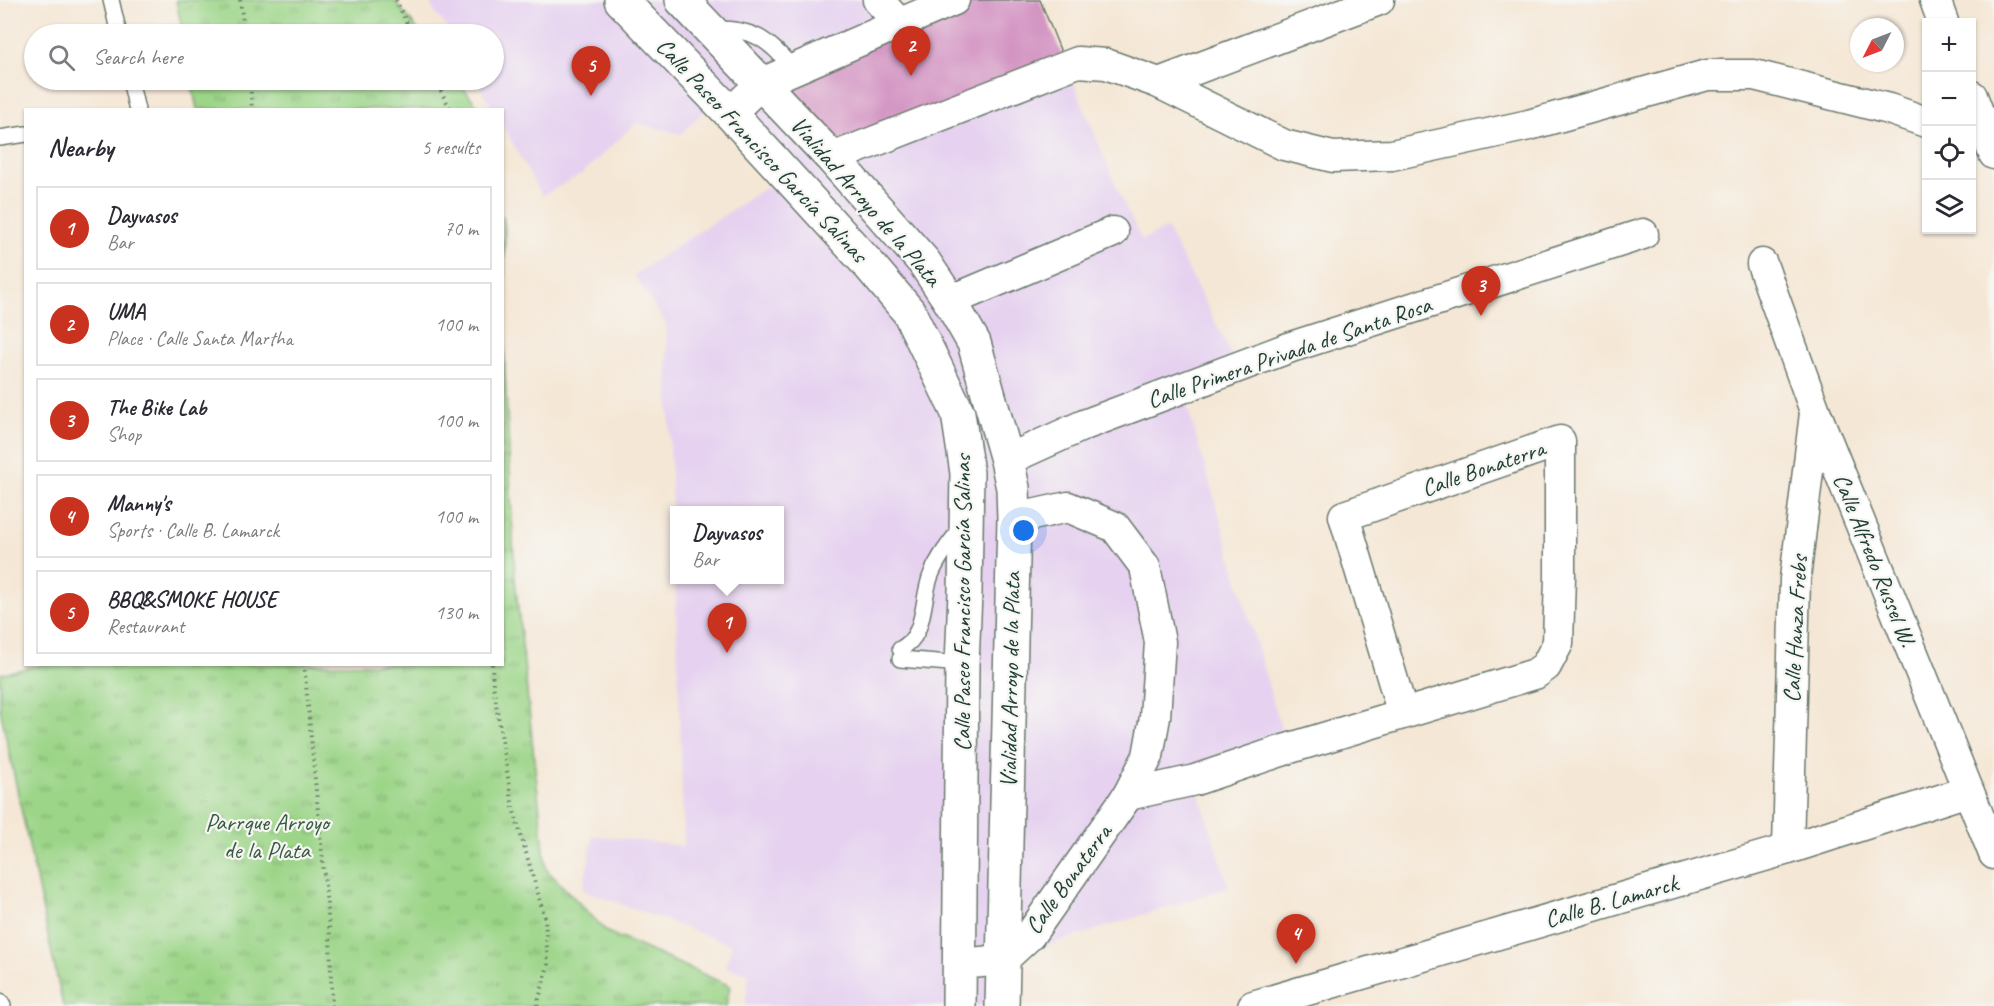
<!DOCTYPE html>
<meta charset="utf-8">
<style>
body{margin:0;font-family:Caveat,sans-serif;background:#f7f7f7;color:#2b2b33}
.controls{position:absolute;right:18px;top:18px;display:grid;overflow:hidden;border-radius:0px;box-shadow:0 2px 4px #0004}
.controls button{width:54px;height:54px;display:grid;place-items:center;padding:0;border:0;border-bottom:2px solid #e1e1e2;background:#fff;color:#2b2b33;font:30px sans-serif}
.compass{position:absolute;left:1850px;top:18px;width:54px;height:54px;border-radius:50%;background:#fff;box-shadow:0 2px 4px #0004;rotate:228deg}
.you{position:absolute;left:1024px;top:531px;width:21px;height:21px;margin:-15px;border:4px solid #fff;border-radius:50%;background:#1a73e8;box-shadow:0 0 0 9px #1a73e833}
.badge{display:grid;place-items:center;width:39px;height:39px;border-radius:50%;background:#c8321e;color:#fff;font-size:20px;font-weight:700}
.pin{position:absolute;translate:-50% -50px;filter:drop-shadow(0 2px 3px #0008)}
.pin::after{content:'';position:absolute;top:32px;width:21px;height:18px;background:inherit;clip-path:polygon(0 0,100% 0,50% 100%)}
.popup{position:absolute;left:670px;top:506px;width:114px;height:78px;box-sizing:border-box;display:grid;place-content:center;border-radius:0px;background:#fff;filter:drop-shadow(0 2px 4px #0005);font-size:20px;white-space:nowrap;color:#7c7c81}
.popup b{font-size:22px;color:#2b2b33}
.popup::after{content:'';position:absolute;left:50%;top:100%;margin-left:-12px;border:12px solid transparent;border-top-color:#fff}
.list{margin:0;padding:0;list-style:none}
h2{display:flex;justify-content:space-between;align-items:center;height:78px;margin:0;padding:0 24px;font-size:26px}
h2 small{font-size:20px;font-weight:400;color:#7c7c81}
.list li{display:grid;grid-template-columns:39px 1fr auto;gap:18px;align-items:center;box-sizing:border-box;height:84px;margin:0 12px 12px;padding:0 12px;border:2px solid #e1e1e2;border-radius:0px}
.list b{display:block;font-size:22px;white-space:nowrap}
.list p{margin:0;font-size:20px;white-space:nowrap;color:#7c7c81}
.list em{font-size:20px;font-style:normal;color:#7c7c81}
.icon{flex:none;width:33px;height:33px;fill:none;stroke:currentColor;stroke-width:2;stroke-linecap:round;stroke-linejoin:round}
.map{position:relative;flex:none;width:1994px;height:1006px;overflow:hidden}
.search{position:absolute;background:#fff;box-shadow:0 2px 4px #0004;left:24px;top:24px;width:480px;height:66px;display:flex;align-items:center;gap:15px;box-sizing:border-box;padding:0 21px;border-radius:33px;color:#7c7c81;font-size:22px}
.panel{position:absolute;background:#fff;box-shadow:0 2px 4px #0004;left:24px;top:108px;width:480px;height:558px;border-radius:0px}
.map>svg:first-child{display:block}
.built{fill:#e6d2f0}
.park{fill:url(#park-tufts);stroke:#5e895e;stroke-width:1.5}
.building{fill:#d18ec0}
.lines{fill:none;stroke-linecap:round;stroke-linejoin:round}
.service-casing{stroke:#6a786c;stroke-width:18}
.minor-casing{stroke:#6a786c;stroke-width:33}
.secondary-casing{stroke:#6a786c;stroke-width:36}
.path{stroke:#6a786c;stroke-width:4;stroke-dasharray:1.5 4.5;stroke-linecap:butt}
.service{stroke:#fff;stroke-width:15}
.minor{stroke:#fff;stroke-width:30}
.secondary{stroke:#fff;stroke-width:33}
.labels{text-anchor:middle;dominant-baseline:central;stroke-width:4.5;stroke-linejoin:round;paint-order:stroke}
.street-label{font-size:24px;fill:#1f3d34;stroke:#f6f6f2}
.park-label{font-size:24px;fill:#385b45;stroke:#f6f6f2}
</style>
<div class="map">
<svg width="1994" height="1006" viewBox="0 0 1994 1006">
<defs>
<pattern id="park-tufts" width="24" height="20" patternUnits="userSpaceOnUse" patternTransform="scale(1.5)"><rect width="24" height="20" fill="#9cd588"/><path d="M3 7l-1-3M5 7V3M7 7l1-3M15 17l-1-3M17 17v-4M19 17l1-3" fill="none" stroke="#7fae70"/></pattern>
</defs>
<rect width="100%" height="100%" fill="#f6f6f2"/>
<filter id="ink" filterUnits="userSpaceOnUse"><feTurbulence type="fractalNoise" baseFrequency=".0167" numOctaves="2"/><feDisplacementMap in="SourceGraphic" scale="12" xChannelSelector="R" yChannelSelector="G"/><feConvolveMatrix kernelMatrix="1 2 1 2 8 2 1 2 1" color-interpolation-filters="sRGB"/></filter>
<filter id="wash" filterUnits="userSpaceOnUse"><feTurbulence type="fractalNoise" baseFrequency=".008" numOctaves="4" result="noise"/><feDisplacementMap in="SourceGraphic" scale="24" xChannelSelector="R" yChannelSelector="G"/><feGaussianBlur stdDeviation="1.35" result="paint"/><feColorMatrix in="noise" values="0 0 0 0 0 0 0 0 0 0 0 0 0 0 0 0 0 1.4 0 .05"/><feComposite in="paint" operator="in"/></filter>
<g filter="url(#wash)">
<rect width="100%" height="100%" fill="#f5e7d5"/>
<!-- built -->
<path class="built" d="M429,0H878L1067,67L1122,200L1142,240L1167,228L1238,367L1182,388L1287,749L1195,780L1229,887L1003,960L982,1006H745L749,973L725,967L732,945L583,890L593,835L684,846L675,580H780V510H674V572L666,324L634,275L786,174L716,99L681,134L636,123L582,174L542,196L503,126L502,110L493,109L476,80H494V34H451L444,23L435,14Z"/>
<!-- park -->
<g class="park">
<path d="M176,0H394L421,34H183Z"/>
<path d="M191,80H457L480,109H197Z"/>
<path d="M503,215L505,228L503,328L515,579L546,869L607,932L730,986L726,1006H63L0,709V674L46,664H502Z"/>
</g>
<g id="blocks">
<!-- building -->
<path class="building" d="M954,0H1040L1067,67L832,158L762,83Z"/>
</g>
</g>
<g filter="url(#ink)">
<use href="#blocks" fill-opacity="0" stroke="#6a786c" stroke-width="1.5"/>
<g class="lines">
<!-- service casing -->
<g class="service-casing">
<g id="service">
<path d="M111,0L119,34"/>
<path d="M712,29C755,28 766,39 794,69"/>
<path d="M130,80L137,110"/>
<path d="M0,138L26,134"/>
<path d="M900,649C927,636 921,600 931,575C938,557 950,543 961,528"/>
<path d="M900,659L962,664"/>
<path d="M0,1001L3,1006"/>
</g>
</g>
<!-- minor casing -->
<g class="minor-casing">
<g id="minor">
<path d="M878,0L899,23"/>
<path d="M1935,0L1943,22"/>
<path d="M1159,83L1379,0"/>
<path d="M1972,96L1994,154"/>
<path d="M730,113L762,83L954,0"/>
<path d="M832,158L1078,62L1106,64L1159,83L1284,145L1333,157L1392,155L1529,125L1707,75H1754L1889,109L1926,122"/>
<path d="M1762,264L1815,411L1994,854"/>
<path d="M950,301L1113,232"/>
<path d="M1007,460L1084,425L1291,347L1643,234"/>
<path d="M1128,795L1195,780L1287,749L1535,674L1546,666L1558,643L1560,576V441L1344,516L1403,714"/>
<path d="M1788,849L1795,579L1815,413"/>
<path d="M960,964L1003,960L1030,935L1128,795L1148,756L1155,717L1160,642L1145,567L1115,527L1068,507L1014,519"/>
<path d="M1253,1006L1788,849L1968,791"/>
</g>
</g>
<!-- secondary casing -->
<g class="secondary-casing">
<g id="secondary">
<path d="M621,0L730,113L870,266L909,312L958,413L967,473L965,593L962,664L959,1006"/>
<path d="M682,0L832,158L924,262L950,301L974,343L1007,460L1013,488L1014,519L1002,1006"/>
</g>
</g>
<!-- path -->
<g class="path">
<path d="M240,0L245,34"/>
<path d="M396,0L412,34"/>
<path d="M250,80L252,110"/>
<path d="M435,80L451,110"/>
<path d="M304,664L330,937L332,1006"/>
<path d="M492,664L493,685L513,808L545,918L548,965L537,1006"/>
</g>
<!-- service -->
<use href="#service" class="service"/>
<!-- minor -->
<use href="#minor" class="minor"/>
<!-- secondary -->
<use href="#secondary" class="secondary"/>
</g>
</g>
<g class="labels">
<!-- street labels -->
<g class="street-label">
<text transform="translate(762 150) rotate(47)">Calle Paseo Francisco García Salinas</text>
<text transform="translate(866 201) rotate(49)">Vialidad Arroyo de la Plata</text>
<text transform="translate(1289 352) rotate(-19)">Calle Primera Privada de Santa Rosa</text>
<text transform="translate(1483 468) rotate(-19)">Calle Bonaterra</text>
<text transform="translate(1875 560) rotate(68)">Calle Alfredo Russel W.</text>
<text transform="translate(962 603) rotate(-90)">Calle Paseo Francisco García Salinas</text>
<text transform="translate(1795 629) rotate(-87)">Calle Hanza Frebs</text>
<text transform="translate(1010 680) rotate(-89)">Vialidad Arroyo de la Plata</text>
<text transform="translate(1068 879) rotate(-54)">Calle Bonaterra</text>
<text transform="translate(1611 901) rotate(-16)">Calle B. Lamarck</text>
</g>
<!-- park labels -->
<g class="park-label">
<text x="267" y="822">Parrque Arroyo<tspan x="267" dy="28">de la Plata</tspan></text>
</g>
</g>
</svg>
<div class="controls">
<button>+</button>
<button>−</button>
<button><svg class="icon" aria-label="locate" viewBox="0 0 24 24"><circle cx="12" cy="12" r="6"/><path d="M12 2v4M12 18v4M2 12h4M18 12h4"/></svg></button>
<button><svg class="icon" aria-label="layers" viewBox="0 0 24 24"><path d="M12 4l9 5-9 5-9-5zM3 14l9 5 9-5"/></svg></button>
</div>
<svg class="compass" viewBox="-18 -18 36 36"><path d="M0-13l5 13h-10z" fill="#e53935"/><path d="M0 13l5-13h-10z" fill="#7c7c81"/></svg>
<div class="you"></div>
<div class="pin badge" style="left:727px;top:653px">1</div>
<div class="popup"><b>Dayvasos</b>Bar</div>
<div class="pin badge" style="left:911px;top:76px">2</div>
<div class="pin badge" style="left:1481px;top:316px">3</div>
<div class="pin badge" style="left:1296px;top:964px">4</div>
<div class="pin badge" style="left:591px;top:96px">5</div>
<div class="search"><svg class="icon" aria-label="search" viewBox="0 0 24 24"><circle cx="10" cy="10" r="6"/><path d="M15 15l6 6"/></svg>Search here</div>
<section class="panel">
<h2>Nearby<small>5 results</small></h2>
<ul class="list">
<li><span class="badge">1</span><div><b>Dayvasos</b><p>Bar</p></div><em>70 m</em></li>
<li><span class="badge">2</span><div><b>UMA</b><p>Place · Calle Santa Martha</p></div><em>100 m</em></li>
<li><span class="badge">3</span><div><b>The Bike Lab</b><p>Shop</p></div><em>100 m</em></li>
<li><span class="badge">4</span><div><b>Manny's</b><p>Sports · Calle B. Lamarck</p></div><em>100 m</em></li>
<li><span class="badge">5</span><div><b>BBQ&amp;SMOKE HOUSE</b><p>Restaurant</p></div><em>130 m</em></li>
</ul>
</section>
</div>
